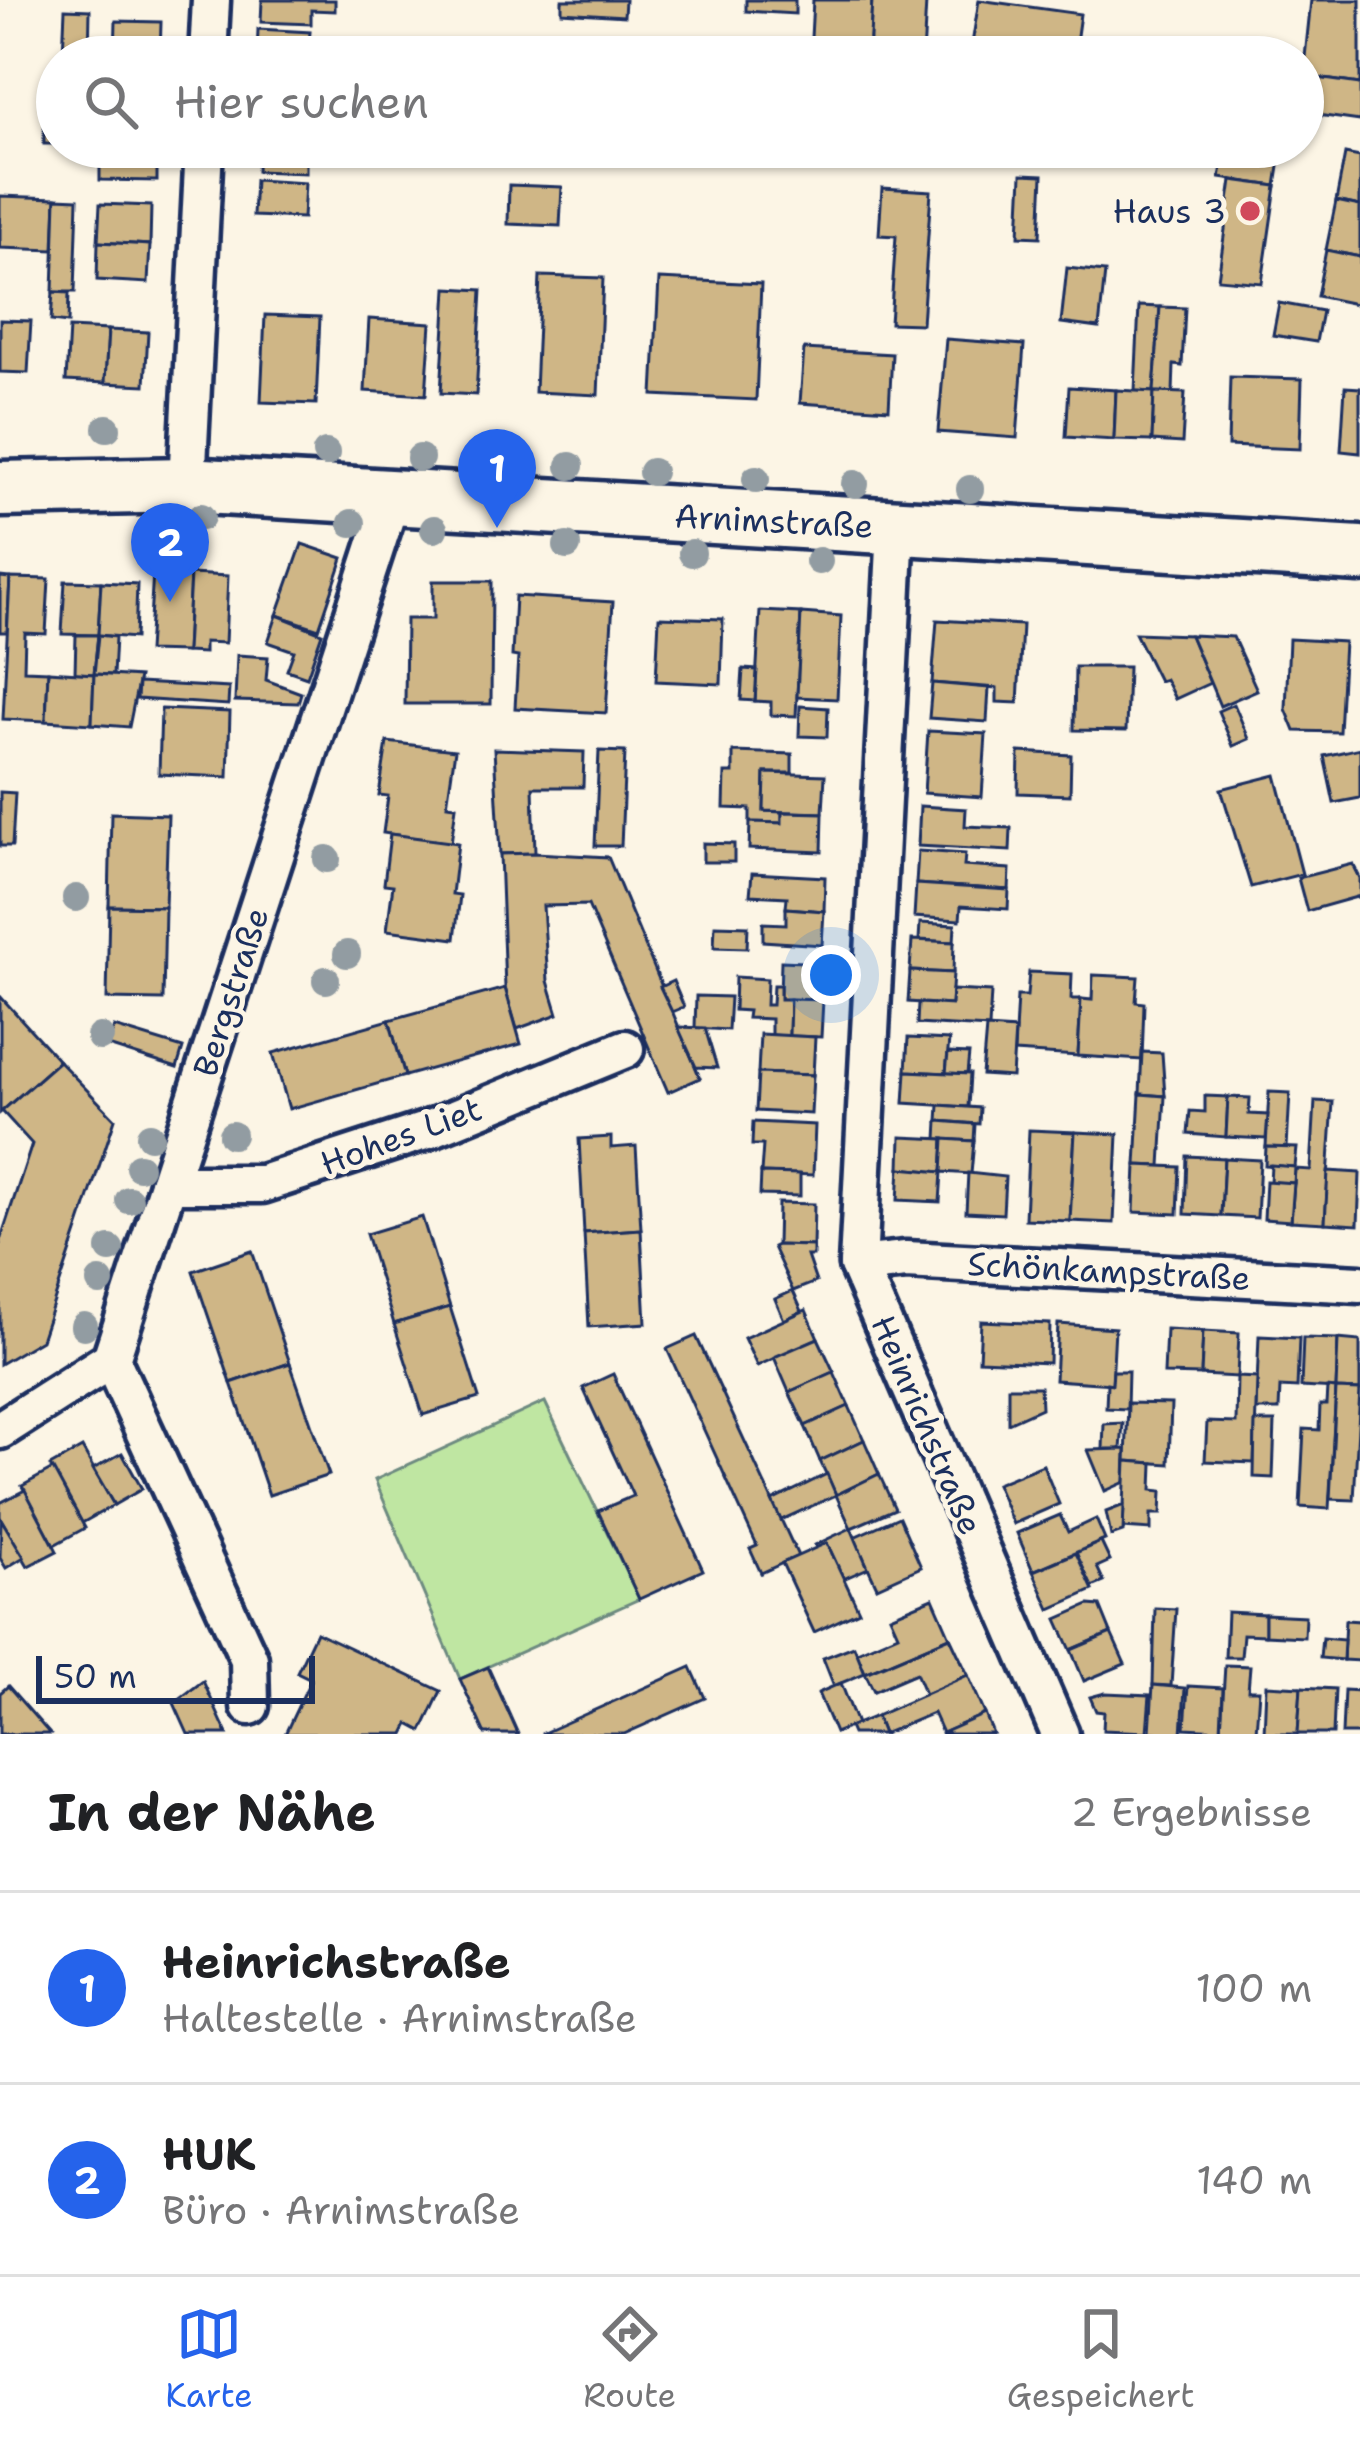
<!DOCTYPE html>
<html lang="de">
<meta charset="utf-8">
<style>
body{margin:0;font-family:"Shantell Sans",sans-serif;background:#f6f6f6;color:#202124}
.scale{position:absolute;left:36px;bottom:30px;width:279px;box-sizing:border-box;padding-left:12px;border:6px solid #1b2f5e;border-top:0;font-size:33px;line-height:42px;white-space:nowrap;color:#1b2f5e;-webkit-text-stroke:9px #fcf5e5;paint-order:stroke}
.you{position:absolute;left:831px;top:975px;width:42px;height:42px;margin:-30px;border:9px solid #fff;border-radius:50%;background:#1a73e8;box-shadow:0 0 0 18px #1a73e833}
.badge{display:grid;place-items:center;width:78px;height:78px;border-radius:50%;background:#2563eb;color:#fff;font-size:39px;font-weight:700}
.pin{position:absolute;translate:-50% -99px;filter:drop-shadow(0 3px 6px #0008)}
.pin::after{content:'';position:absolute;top:63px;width:42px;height:36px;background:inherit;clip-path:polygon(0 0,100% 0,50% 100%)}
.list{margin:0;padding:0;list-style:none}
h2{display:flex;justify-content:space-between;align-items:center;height:156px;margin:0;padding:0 48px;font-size:51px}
h2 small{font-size:39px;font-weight:400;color:#757577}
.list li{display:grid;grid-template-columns:78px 1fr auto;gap:36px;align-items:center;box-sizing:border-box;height:192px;padding:0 48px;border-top:3px solid #e0e0e0}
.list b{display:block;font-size:45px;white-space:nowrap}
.list p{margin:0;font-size:39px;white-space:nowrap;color:#757577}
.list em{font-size:39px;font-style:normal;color:#757577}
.icon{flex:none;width:66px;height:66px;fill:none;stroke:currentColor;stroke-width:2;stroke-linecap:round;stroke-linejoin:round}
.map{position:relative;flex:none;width:1360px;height:1734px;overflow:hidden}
.search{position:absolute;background:#fff;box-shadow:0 3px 9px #0004;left:36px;right:36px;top:36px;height:132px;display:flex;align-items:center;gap:30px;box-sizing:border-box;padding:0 42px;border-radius:66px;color:#757577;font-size:45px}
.sheet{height:540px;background:#fff}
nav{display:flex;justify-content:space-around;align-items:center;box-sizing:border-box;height:168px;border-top:3px solid #e0e0e0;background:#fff;font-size:33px;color:#757577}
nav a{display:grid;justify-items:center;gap:6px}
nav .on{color:#2563eb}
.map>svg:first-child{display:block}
.green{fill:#bfe6a2;stroke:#6d8a80;stroke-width:3}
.building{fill:#cfb686;stroke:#1b2f5e;stroke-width:3}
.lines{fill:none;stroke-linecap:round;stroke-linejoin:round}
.street-casing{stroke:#1b2f5e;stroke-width:45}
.secondary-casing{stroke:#1b2f5e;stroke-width:63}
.street{stroke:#fcf5e5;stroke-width:36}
.secondary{stroke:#fcf5e5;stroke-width:54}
.tree{fill:#929ca2}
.poi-dot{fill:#d1495b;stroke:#fcf5e5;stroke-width:4.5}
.labels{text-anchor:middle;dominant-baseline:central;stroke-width:10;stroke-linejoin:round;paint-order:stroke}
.poi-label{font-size:33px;fill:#1b2f5e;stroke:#fcf5e5;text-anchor:end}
.street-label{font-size:33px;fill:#1b2f5e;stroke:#fcf5e5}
</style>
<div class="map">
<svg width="1360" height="1734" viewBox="0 0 1360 1734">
<rect width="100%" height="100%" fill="#fcf5e5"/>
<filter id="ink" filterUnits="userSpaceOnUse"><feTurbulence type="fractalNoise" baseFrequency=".00833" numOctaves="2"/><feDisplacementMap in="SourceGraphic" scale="24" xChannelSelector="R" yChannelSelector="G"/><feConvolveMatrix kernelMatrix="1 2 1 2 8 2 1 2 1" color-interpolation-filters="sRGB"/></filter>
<g filter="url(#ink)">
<!-- green -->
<path class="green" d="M545,1402L639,1599L460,1679L375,1480Z"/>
<!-- building -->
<g class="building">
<path d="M262,0H335V11L311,10V24L261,22Z"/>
<path d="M562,0H625L624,16L562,12Z"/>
<path d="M746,0H795V14L746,11Z"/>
<path d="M813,0H872L869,57H810Z"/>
<path d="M872,0L926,2L923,57H869Z"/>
<path d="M979,0L1080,14L1074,57H970Z"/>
<path d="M1311,0H1360V84L1303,76Z"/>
<path d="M65,9L90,10L89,56L63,55Z"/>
<path d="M116,21L161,22L160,57H115Z"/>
<path d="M258,29L310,32L309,42L372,45L371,57H257Z"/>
<path d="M666,47L712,50V57H665Z"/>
<path d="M1303,76L1360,84V121L1303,113Z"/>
<rect x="44" y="101" width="13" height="43"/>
<path d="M100,147L157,148V181L100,180Z"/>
<path d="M258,147H329V158H306V173L257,171Z"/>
<path d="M1096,147H1171L1168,168L1094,157Z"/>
<path d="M1225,147H1282L1276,186L1220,178Z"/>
<path d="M1345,154L1360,157V206L1336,201Z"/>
<path d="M1022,174L1043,175L1040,237L1019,236Z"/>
<path d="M255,180L305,183L303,218L253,216Z"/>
<path d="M1232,180L1276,186L1262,283L1218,279Z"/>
<path d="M509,185L562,187L560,226L508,224Z"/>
<path d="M882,188L931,191L922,324L890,323L896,236L879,235Z"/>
<path d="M0,196L56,198L54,250L0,248Z"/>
<path d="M56,198L78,199L75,292H53Z"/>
<path d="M1336,201L1360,206V257L1326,250Z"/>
<path d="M100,204L151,206L150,245L98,242Z"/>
<path d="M98,242L150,245L148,283L97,280Z"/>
<path d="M1326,250L1360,257V305L1317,296Z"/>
<path d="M1067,268L1105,272L1099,328L1061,323Z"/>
<path d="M540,276L603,278L598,395L535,392Z"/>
<path d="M659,279L761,284L756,400L653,395Z"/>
<path d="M447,288L482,290L476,395L441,393Z"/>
<path d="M53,292L69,293L68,323L51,321Z"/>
<path d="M1279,303L1322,311L1316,342L1273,335Z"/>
<path d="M1139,306L1160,307L1154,392L1135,391Z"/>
<path d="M1160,307L1185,308L1182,366L1174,365L1173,393L1154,392Z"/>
<path d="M265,315L320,317L316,404L261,402Z"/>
<path d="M369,319L431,323L426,395L365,391Z"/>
<path d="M0,320L31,321L28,373L0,372Z"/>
<path d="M69,328L108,330L105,383L66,381Z"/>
<path d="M108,330L148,332L145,385L105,383Z"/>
<path d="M946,339L1024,345L1017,438L938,432Z"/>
<path d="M804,349L892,354L889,409L800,403Z"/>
<path d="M1230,377L1302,379L1300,449L1228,446Z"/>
<path d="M1069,387L1116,390L1114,440L1066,437Z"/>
<path d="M1345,387L1360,388V453L1341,451Z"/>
<path d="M1116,390L1154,392L1152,441L1114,440Z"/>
<path d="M1154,392L1185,393L1182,443L1152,441Z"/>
<path d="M302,544L343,558L319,629L277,615Z"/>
<path d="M153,572L190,574L186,652L148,651Z"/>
<path d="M190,574L228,576L225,643L204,642V653L186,652Z"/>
<path d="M0,577L10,578L7,632H0Z"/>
<path d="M10,578L49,579L46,634L25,633L24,670L48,671L46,721L3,719Z"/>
<path d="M65,581L101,582L98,635L62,634Z"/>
<path d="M433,581H492L491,704H405L406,619H433Z"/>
<path d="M101,582L137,584L135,638L98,635Z"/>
<path d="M515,596L613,602L606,713L515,708L518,657L512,656Z"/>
<path d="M760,611L801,613L796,716L771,715V702L755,701Z"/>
<path d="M801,613L841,616L837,699L797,697Z"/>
<path d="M277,615L322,633L307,677L287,670L294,651L268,642Z"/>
<path d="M659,617L723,619L721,684L656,681Z"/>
<path d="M937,620L1022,625L1018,703L997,702V688L932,683Z"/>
<path d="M1135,633L1190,635L1210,683L1175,699L1165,679L1159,681Z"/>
<path d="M76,635H98L94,674L75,673Z"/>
<path d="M98,635L115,637L113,675L94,674Z"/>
<path d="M1190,635L1233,637L1257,690L1220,706Z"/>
<path d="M1289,639L1344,642L1339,732L1295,731L1286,709Z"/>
<path d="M237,655L268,657L266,680L301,693L298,703L235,701Z"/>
<path d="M1075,667H1128L1126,731L1074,730Z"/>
<path d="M743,669L757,670L755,701L741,700Z"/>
<path d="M48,671L94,674L92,724L46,721Z"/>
<path d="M94,674L139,677L129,727L92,724Z"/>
<path d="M138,683L229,688L228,705L137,699Z"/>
<path d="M932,683L989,688L987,722L929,718Z"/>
<path d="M1234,704L1249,739L1233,746L1218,711Z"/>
<path d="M800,706L828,708L827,737L799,736Z"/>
<path d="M161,709L230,712L228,777L159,774Z"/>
<path d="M928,731L986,734L982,797L924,793Z"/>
<path d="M387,742L455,750L447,805L456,806L451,843L383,833L388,796L379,795Z"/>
<path d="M1360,748V798L1334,803L1324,756Z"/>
<path d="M494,749L584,752L583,787H533L535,853L500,854Z"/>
<path d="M599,751L625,752L621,846H595Z"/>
<path d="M733,752L792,754V773H765L764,811L782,812V823L750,822V809L724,808L725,773H733Z"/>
<path d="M1019,752L1071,755L1070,795L1018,793Z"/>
<path d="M765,773L825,775L823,813L764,811Z"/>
<path d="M1276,775L1302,874L1251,887L1221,789Z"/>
<path d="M0,792L15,793L12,846H0Z"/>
<path d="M920,806L966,809L965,826L1011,828L1010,851L918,846Z"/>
<path d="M782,812L823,813L822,852L749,849L750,822L782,823Z"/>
<path d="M111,813L168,815L165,907L109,906Z"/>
<path d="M390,834L458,843L452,894L460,895L455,939L387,930L393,885L384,884Z"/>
<path d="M703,843L734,844V862H703Z"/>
<path d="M918,851L965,854L964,866L1010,869L1009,890L916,884Z"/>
<path d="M535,853L608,857L700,1078L668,1092L588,905L543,906L548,981L558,1014L517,1029L505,988L500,854Z"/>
<path d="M1353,864L1360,878V896L1307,911L1298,878Z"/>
<path d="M752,873L825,877L824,911L786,908L787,897L750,895Z"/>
<path d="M916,884L1009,890L1008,909L961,906L960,920L914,917Z"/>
<path d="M109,906L165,907L163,1000L107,999Z"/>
<path d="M786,908L824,911L822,945L763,941V923L786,924Z"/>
<path d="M920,923L955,925L954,942L919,940Z"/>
<path d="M715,925L748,926L747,948L714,947Z"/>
<path d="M912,940L954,942L953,973L910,971Z"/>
<path d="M781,961L824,963L823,1000L780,999Z"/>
<path d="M910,971L953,973L951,1005L908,1002Z"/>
<path d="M1029,972L1072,974L1071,999H1081L1078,1056L1014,1052L1017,996H1027Z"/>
<path d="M1093,975L1138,977L1136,1002L1144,1003L1142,1060L1078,1056L1081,999L1092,1000Z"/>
<path d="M735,977L767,979L766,1005H772L773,985H780V999H790L789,1036L771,1035V1019L747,1018L748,1011L734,1010Z"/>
<path d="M673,981L684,1007L672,1012L660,987Z"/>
<path d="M505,988L521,1044L405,1076L389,1020Z"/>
<path d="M952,990L991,992L989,1028L917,1024L918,1003L951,1005Z"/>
<path d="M0,996L59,1061L0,1113Z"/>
<path d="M696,996L730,997L728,1030L695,1028Z"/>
<path d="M790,999L823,1000L821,1037L789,1036Z"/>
<path d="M389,1020L405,1076L289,1109L273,1053Z"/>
<path d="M114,1027L183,1048L177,1068L108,1046Z"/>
<path d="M678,1027L705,1028L717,1068L696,1067Z"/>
<path d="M986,1028L1015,1030L1012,1077L982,1075Z"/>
<path d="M760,1034L815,1037L813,1075L758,1073Z"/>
<path d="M908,1038L949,1040L946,1073L906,1071Z"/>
<path d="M1142,1052L1162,1053L1165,1096L1140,1094Z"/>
<path d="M948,1053L969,1054L967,1074L946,1073Z"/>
<path d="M59,1061L115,1119L41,1340L0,1364V1241L32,1144L2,1111Z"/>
<path d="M906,1071L970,1074L968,1107L904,1103Z"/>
<path d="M758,1073L813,1075L811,1114L756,1111Z"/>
<path d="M1269,1092L1290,1093L1287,1148L1266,1147Z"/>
<path d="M1140,1094L1165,1096L1161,1166L1136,1165Z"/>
<path d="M1205,1096L1228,1097L1226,1137L1188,1134L1190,1111L1205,1112Z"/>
<path d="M1228,1097L1250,1098L1249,1114L1268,1115L1266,1139L1226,1137Z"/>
<path d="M1315,1101L1333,1102L1325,1223L1291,1221L1295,1169L1311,1170Z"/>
<path d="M939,1105L980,1108L979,1124L938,1121Z"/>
<path d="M938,1121L975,1124L974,1141L937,1139Z"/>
<path d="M753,1122L815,1125L813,1175L761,1173L763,1145H752Z"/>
<path d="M1029,1130L1075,1132L1070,1221L1025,1219Z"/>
<path d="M1075,1132L1118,1134L1114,1223L1070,1221Z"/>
<path d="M611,1137V1148L636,1146L641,1229L584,1233L579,1139Z"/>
<path d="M901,1137L944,1139L942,1172L900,1168Z"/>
<path d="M944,1139L974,1141L971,1174L942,1172Z"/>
<path d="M1266,1147L1297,1148L1295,1167L1265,1165Z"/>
<path d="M1187,1156L1224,1158L1221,1216L1185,1214Z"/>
<path d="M1224,1158L1260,1160L1257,1218L1221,1216Z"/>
<path d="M1136,1165L1180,1167L1178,1214L1134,1212Z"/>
<path d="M1271,1165L1295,1167L1294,1183L1270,1182Z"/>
<path d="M900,1168L942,1172L940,1202L898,1200Z"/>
<path d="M1328,1171L1360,1173L1358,1225L1325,1223Z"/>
<path d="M761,1173L800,1174V1196L760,1195Z"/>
<path d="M968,1173L1005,1177L1003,1214L966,1212Z"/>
<path d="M1266,1181L1294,1183L1291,1221L1264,1219Z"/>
<path d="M778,1203L814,1204L813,1246L777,1245Z"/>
<path d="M422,1217L450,1307L394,1324L366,1234Z"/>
<path d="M641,1229L646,1323L589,1327L584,1233Z"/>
<path d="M777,1245L813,1246V1256H807L816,1282L793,1291L773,1247Z"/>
<path d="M252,1251L290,1363L231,1383L193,1271Z"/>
<path d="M793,1291L802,1311L784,1320L775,1299Z"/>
<path d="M450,1307L479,1398L423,1415L394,1324Z"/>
<path d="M806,1310L818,1338L757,1366L744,1338Z"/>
<path d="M981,1321L1050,1324L1049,1363L979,1360Z"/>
<path d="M1058,1324L1115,1328L1112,1384L1055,1380Z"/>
<path d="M1166,1329L1203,1331L1201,1375L1164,1374Z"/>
<path d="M1203,1331L1239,1333L1237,1377L1201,1375Z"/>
<path d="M696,1336L798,1556L761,1573L750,1549L757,1546L667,1349Z"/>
<path d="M1259,1336L1299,1338L1297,1388L1280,1387L1279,1410H1256Z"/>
<path d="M818,1338L834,1372L789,1392L774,1357Z"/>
<path d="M1303,1338L1338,1339L1336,1389L1301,1387Z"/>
<path d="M1338,1339L1360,1341V1390L1336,1389Z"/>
<path d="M290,1363L329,1475L269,1495L231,1383Z"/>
<path d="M1113,1371H1128L1127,1409L1106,1408L1107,1383L1112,1384Z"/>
<path d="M834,1372L849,1406L805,1426L789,1392Z"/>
<path d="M613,1374L703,1570L639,1599L598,1511L633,1496L583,1388Z"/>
<path d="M1237,1377L1257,1378L1254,1463L1205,1461L1207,1422L1236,1423Z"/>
<path d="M1008,1387H1040L1041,1408L1008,1423Z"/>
<path d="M1327,1388L1336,1389L1329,1509L1300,1507L1304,1429L1319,1430L1320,1405H1326Z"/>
<path d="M1336,1389L1360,1390L1354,1500L1330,1499Z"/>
<path d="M1128,1403L1171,1404L1169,1464L1126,1461Z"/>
<path d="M849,1406L864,1440L820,1461L805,1426Z"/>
<path d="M1255,1422H1275L1273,1478L1254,1477Z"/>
<path d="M1123,1423L1121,1449H1103L1104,1424Z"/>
<path d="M864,1440L879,1474L836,1495L820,1461Z"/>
<path d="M82,1448L114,1505L82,1523L50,1466Z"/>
<path d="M1126,1449L1125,1482L1105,1491L1088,1450Z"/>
<path d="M122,1453L142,1489L114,1505L93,1469Z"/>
<path d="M1126,1461L1153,1463L1152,1490L1162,1491L1161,1514H1151V1530L1123,1528Z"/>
<path d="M1043,1465L1059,1504L1013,1524L996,1484Z"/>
<path d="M53,1469L85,1528L54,1545L22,1486Z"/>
<path d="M827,1474L836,1495L781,1520L772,1501Z"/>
<path d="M879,1474L895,1509L851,1528L836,1495Z"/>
<path d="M25,1490L57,1551L28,1566L0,1517V1503Z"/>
<path d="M1124,1505L1123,1532L1111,1536L1106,1512Z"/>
<path d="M1060,1515L1068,1532L1096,1519L1105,1540L1033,1571L1017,1533Z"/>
<path d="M899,1517L921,1567L877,1587L854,1537Z"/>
<path d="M1,1519L24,1557L6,1568L0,1558Z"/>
<path d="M851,1528L868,1568L843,1579L827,1543L816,1548L815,1545Z"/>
<path d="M1101,1542L1110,1561L1097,1567L1104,1582L1092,1587L1076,1553Z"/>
<path d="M827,1543L859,1611L814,1632L782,1563Z"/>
<path d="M1076,1553L1093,1590L1050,1609L1033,1571Z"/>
<path d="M933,1598L950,1637L865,1673L857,1652L898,1634L890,1616Z"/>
<path d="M1089,1605L1100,1606L1111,1633L1071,1650L1057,1619Z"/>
<path d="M1155,1608L1176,1609L1171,1686L1153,1685Z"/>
<path d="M1227,1612L1265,1614V1635L1243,1634L1241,1657H1225Z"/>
<path d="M1265,1614L1305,1616L1304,1637L1265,1635Z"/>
<path d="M1345,1620L1360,1621V1661L1343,1660Z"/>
<path d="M316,1632L441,1691L422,1731L409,1724L404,1734H285L311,1679L297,1672Z"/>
<path d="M1111,1633L1125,1664L1084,1681L1071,1650Z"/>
<path d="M950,1637L968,1675L925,1694L916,1673L874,1691L865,1673Z"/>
<path d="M1322,1638L1344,1640L1343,1660L1320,1658Z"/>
<path d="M854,1646L865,1673L834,1686L823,1658Z"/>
<path d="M1225,1665L1250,1666L1248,1690H1259L1256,1732L1221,1730Z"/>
<path d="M488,1667L518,1734H485L460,1679Z"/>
<path d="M691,1667L705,1698L624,1734H541Z"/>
<path d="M968,1675L985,1714L942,1733L933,1713L883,1734L876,1716Z"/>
<path d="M203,1681L227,1734H188L174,1703Z"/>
<path d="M841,1683L857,1724L835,1733L818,1693Z"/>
<path d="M1153,1685L1185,1688L1182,1734L1150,1732Z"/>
<path d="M1266,1685L1301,1687L1298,1734H1264Z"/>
<path d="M8,1686L50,1734H0V1693Z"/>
<path d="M1188,1686L1223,1688L1221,1730L1185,1728Z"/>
<path d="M1301,1687L1335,1689L1333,1734H1298Z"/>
<path d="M1344,1690L1360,1691V1734H1342Z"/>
<path d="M1105,1693L1150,1695L1147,1732L1103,1730L1104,1712L1096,1711L1090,1697Z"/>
<path d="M985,1714L993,1734H940L942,1733Z"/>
<path d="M876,1716L883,1734H852L849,1727Z"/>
</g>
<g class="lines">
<!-- street casing -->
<g class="street-casing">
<g id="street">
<path d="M208,57L211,0"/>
<path d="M187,485L204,147"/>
<path d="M896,528L858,1265L1060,1734"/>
<path d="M168,1184H262L425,1131L625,1049"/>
<path d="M858,1265L906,1260L1360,1284"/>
<path d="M111,1359L249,1659L250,1706"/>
<path d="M0,1430L111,1359L391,500"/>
</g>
</g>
<!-- secondary casing -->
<g class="secondary-casing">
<path id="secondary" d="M0,489L187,485L1360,554"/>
</g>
<!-- street -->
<use href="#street" class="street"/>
<!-- secondary -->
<use href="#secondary" class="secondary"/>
</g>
<!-- trees -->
<g class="tree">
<circle cx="107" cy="428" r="14"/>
<circle cx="326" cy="453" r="14"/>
<circle cx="420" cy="458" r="14"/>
<circle cx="570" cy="466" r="14"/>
<circle cx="652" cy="472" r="14"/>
<circle cx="756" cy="479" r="14"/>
<circle cx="855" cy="484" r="14"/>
<circle cx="970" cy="489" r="14"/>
<circle cx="201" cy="517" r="14"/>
<circle cx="352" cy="523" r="14"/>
<circle cx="434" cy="529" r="14"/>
<circle cx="567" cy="546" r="14"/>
<circle cx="692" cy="553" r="14"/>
<circle cx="819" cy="561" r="14"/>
<circle cx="327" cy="859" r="14"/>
<circle cx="76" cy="898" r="14"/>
<circle cx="347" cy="954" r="14"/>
<circle cx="326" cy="980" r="14"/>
<circle cx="100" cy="1037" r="14"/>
<circle cx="232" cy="1135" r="14"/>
<circle cx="150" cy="1136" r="14"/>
<circle cx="139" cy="1167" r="14"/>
<circle cx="129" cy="1200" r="14"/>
<circle cx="110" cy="1249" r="14"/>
<circle cx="100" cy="1282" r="14"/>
<circle cx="84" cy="1326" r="14"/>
</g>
</g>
<!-- markers -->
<circle class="poi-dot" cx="1250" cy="211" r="12"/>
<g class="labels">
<!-- poi labels -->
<g class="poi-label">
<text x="1226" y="211">Haus 3</text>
</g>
<!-- street labels -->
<g class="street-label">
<text transform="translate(774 521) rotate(3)">Arnimstraße</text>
<text transform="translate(231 992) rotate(-72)">Bergstraße</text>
<text transform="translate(401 1136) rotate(-20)">Hohes Liet</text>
<text transform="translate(1109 1271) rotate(3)">Schönkampstraße</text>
<text transform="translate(927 1425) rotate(67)">Heinrichstraße</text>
</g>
</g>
</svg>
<div class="scale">50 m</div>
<div class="you"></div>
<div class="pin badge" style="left:497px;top:528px">1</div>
<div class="pin badge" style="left:170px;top:602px">2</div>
<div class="search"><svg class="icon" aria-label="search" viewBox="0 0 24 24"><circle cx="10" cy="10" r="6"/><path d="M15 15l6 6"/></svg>Hier suchen</div>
</div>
<section class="sheet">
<h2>In der Nähe<small>2 Ergebnisse</small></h2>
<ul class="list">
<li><span class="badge">1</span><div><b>Heinrichstraße</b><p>Haltestelle · Arnimstraße</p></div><em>100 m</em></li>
<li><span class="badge">2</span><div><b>HUK</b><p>Büro · Arnimstraße</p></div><em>140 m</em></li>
</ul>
</section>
<nav>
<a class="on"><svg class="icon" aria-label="map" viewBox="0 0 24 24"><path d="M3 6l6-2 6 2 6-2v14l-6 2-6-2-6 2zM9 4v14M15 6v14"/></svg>Karte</a>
<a><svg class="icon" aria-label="directions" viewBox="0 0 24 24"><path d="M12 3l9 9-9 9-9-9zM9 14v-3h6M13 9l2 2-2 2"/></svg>Route</a>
<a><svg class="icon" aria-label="saved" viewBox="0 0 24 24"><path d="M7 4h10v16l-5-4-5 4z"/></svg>Gespeichert</a>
</nav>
